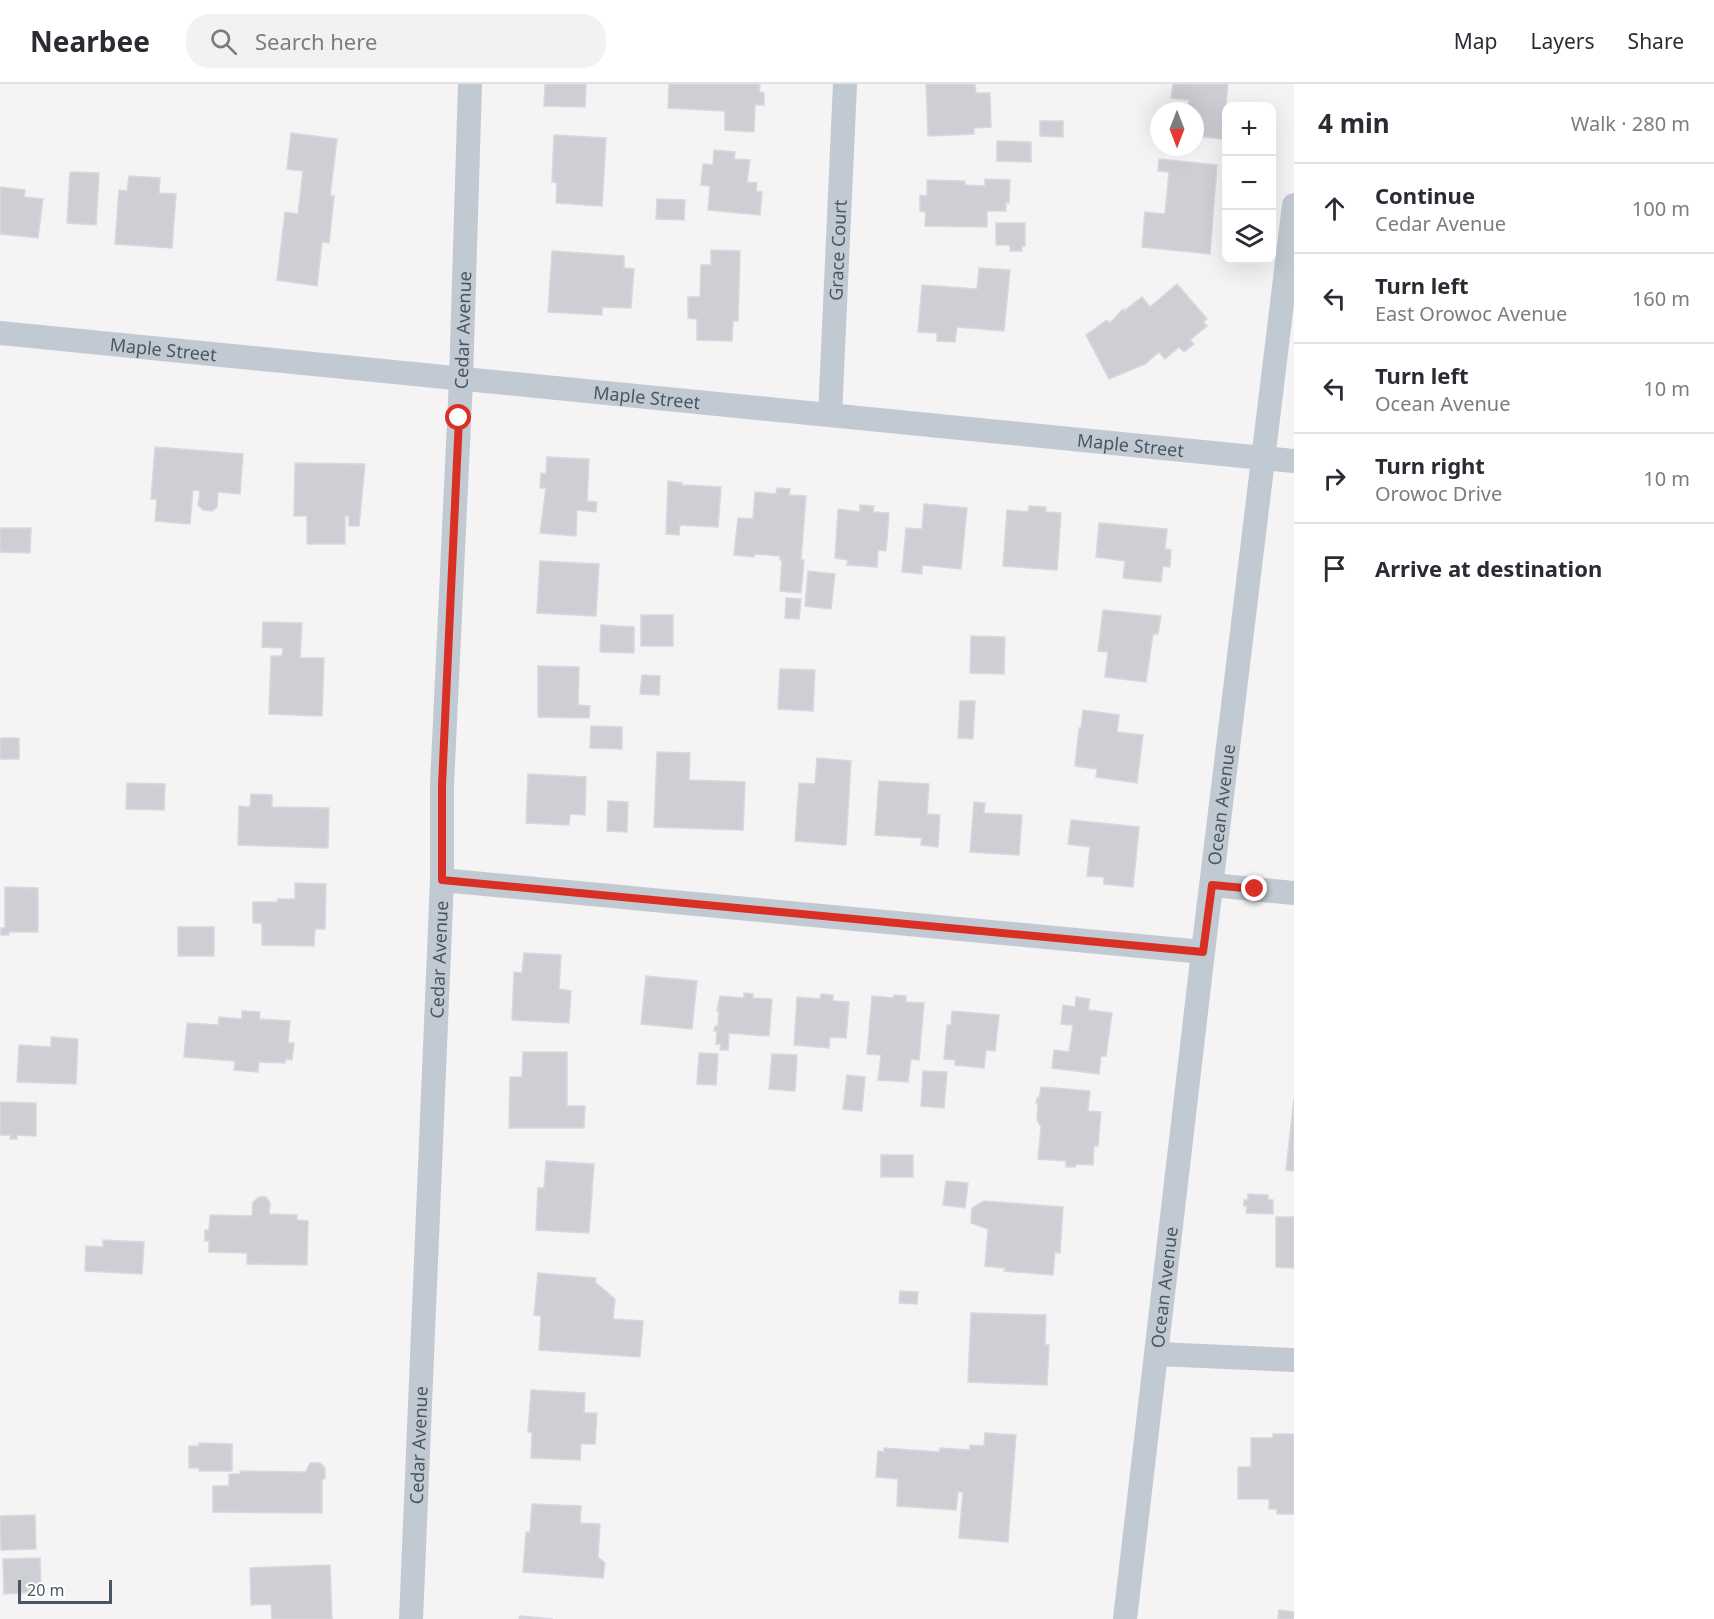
<!DOCTYPE html>
<meta charset="utf-8">
<style>
body{margin:0;font-family:"Noto Sans",sans-serif;background:#f2f2f3;color:#2b2b33}
.controls{position:absolute;right:18px;top:18px;display:grid;overflow:hidden;border-radius:12px;box-shadow:0 6px 24px #0002}
.controls button{width:54px;height:54px;display:grid;place-items:center;padding:0;border:0;border-bottom:2px solid #e1e1e2;background:#fff;color:#2b2b33;font:30px sans-serif}
.compass{position:absolute;left:1150px;top:18px;width:54px;height:54px;border-radius:50%;background:#fff;box-shadow:0 6px 24px #0002;rotate:180deg}
.scale{position:absolute;left:18px;bottom:15px;width:94px;box-sizing:border-box;padding-left:6px;border:3px solid #4a5661;border-top:0;font-size:16px;line-height:21px;white-space:nowrap;color:#4a5661;-webkit-text-stroke:4px #fff;paint-order:stroke}
.stop{position:absolute;width:18px;height:18px;margin:-14px;border:4px solid #d93025;border-radius:50%;background:#fff}
.stop.end{background:#d93025;border-color:#fff;box-shadow:0 2px 6px #0008}
.list{margin:0;padding:0;list-style:none}
h2{display:flex;justify-content:space-between;align-items:center;height:78px;margin:0;padding:0 24px;font-size:26px}
h2 small{font-size:20px;font-weight:400;color:#7c7c81}
.list li{display:grid;grid-template-columns:39px 1fr auto;gap:18px;align-items:center;box-sizing:border-box;height:90px;padding:0 24px;border-top:2px solid #e1e1e2}
.list b{display:block;font-size:22px;white-space:nowrap}
.list p{margin:0;font-size:20px;white-space:nowrap;color:#7c7c81}
.list em{font-size:20px;font-style:normal;color:#7c7c81}
.icon{flex:none;width:33px;height:33px;fill:none;stroke:currentColor;stroke-width:2;stroke-linecap:round;stroke-linejoin:round}
.map{position:relative;flex:none;width:1294px;height:1535px;overflow:hidden}
header{display:flex;align-items:center;gap:36px;box-sizing:border-box;height:84px;padding:0 30px;background:#fff;border-bottom:2px solid #e1e1e2}
header strong{font-size:28px}
nav{display:flex;gap:33px;margin-inline-start:auto;font-size:21px}
.search{width:420px;height:54px;background:#f2f2f3;display:flex;align-items:center;gap:15px;box-sizing:border-box;padding:0 21px;border-radius:24px;color:#7c7c81;font-size:22px}
main{display:flex}
aside{flex:1;background:#fff}
.map>svg:first-child{display:block}
.building{fill:#cdcfd5;stroke:#d7d9de;stroke-width:1.5}
.lines{fill:none;stroke-linecap:round;stroke-linejoin:round}
.street{stroke:#c1cad2;stroke-width:24}
.route{stroke:#d93025;stroke-width:8}
.labels{text-anchor:middle;dominant-baseline:central;stroke-width:4.5;stroke-linejoin:round;paint-order:stroke}
.street-label{font-size:18px;fill:#4a5661;stroke:#fff}
</style>
<header>
<strong>Nearbee</strong>
<div class="search"><svg class="icon" aria-label="search" viewBox="0 0 24 24"><circle cx="10" cy="10" r="6"/><path d="M15 15l6 6"/></svg>Search here</div>
<nav><a>Map</a><a>Layers</a><a>Share</a></nav>
</header>
<main>
<div class="map">
<svg width="1294" height="1535" viewBox="0 0 1294 1535">
<rect width="100%" height="100%" fill="#f5f3f3"/>
<!-- building -->
<g class="building">
<path d="M545,0H586L585,23L544,22Z"/>
<path d="M669,0H760L759,8L764,9V21H755L754,48L725,46V27L668,24Z"/>
<path d="M926,0H975L976,9H990L991,43L974,44V50L928,52Z"/>
<path d="M1173,0H1228L1222,55L1195,52V27H1188L1189,16L1171,14Z"/>
<path d="M1040,37H1063V53L1040,52Z"/>
<path d="M291,49L337,55L330,112H334L329,159L322,158L317,202L277,196L285,128L298,130L303,87L287,85Z"/>
<path d="M554,51L606,54L602,122L556,119L557,99L552,98Z"/>
<path d="M997,57L1031,58V78L997,77Z"/>
<path d="M714,66L735,68L734,75L750,76L747,98L757,99L756,107L762,108L760,131L708,126L710,102L701,101L703,80L713,81Z"/>
<path d="M1159,75L1217,81L1210,170L1142,163L1145,128L1165,130L1169,88L1158,87Z"/>
<path d="M70,88L99,89L96,141L67,139Z"/>
<path d="M129,92L160,94L159,109L176,110L172,164L115,160L119,106L127,107Z"/>
<path d="M985,95L1010,96L1009,119L1006,118V127H987V143L925,142L926,128L920,127V111L927,112V96L965,97V101L985,102Z"/>
<path d="M0,103L25,106L24,113L43,115L38,154L0,150Z"/>
<path d="M657,115L685,116L684,136L656,135Z"/>
<path d="M996,139H1025V162H1022V167H1010V161H996Z"/>
<path d="M711,166L740,167L738,237H733L732,257L697,256V235L688,234V213H700L701,181H711Z"/>
<path d="M552,167L624,172V184L634,185L631,224L602,223V231L548,228Z"/>
<path d="M979,184L1010,186L1004,247L957,243L955,258L937,257V249L918,248L922,201L977,205Z"/>
<path d="M1177,200L1207,235L1203,238L1207,242L1190,256L1194,260L1184,268L1179,263L1165,275L1159,268L1145,280L1109,295L1086,251L1107,236L1110,239L1123,225L1124,227L1142,213L1150,223Z"/>
<path d="M155,363L243,370L240,410L218,408L217,423L212,427L203,426L198,421L200,407L193,406L190,440L155,437L157,415H151Z"/>
<path d="M547,373L589,375L587,417L597,418L596,428L577,426L576,452L540,449L546,404H540L541,389L546,390Z"/>
<path d="M295,379L365,380L359,442H349V432H345V460H307V432H294Z"/>
<path d="M668,397L682,399V401L721,403L718,443L680,441L679,451L666,450Z"/>
<path d="M777,404L790,405L789,411L806,412L801,476H804L801,509L780,507L782,476H780V472L754,470V473L734,471L738,434L753,435L755,408L776,410Z"/>
<path d="M924,420L967,424L961,485L922,481V490L902,488L906,444L922,445Z"/>
<path d="M860,421L874,422L873,428L889,429L886,467L878,466L877,483L847,481L848,476L835,474L838,425L860,428Z"/>
<path d="M1029,422L1046,423V428L1061,429L1057,486L1003,482L1007,426L1028,428Z"/>
<path d="M1099,439L1167,445L1165,465L1171,466L1170,483L1163,482L1161,498L1123,494L1125,477L1096,473Z"/>
<path d="M0,444H31L30,469L0,468Z"/>
<path d="M540,477L599,480L596,532L537,529Z"/>
<path d="M808,487L835,490L831,525L805,522Z"/>
<path d="M786,514L801,515L799,535L785,534Z"/>
<path d="M1103,526L1161,532L1158,550H1153L1146,598L1105,593L1108,568L1098,567Z"/>
<rect x="641" y="531" width="32" height="31"/>
<path d="M263,538L302,539L300,574H324L322,632L269,630L271,572H282L283,564L262,563Z"/>
<path d="M601,541L634,543V569L600,568Z"/>
<path d="M971,552L1005,553L1004,590L970,589Z"/>
<path d="M538,582L579,583L578,621L590,622L589,634L538,633Z"/>
<path d="M780,585L815,586L813,627L778,625Z"/>
<path d="M642,591L660,592L659,611L640,610Z"/>
<path d="M960,617H975L973,655L958,654Z"/>
<path d="M1083,626L1119,631L1117,648L1143,651L1137,699L1096,693L1097,685L1075,682L1079,644H1081Z"/>
<path d="M591,642L622,643V665L590,664Z"/>
<rect x="0" y="654" width="19" height="21"/>
<path d="M657,668L690,669L689,696L745,698L743,746L654,743Z"/>
<path d="M817,674L851,677L846,761L795,757L799,699L815,700Z"/>
<path d="M528,690L586,693L585,731L570,730L569,741L526,739Z"/>
<path d="M879,697L929,700L927,730L940,731L938,763L921,761L922,754L875,751Z"/>
<path d="M127,699L165,700L164,726L126,725Z"/>
<path d="M251,710L272,711V723L329,724L328,764L238,761L239,722L250,723Z"/>
<path d="M608,717L628,718L627,748L607,747Z"/>
<path d="M974,718L985,719L984,729L1022,731L1019,771L970,768Z"/>
<path d="M1071,736L1139,743L1133,803L1104,800V793L1087,792L1090,763L1068,760Z"/>
<path d="M295,799L326,800L325,845H315L314,862L262,861V839H253V818H278V815H295Z"/>
<path d="M5,803L38,804V848H9V851H1V844H5Z"/>
<rect x="178" y="843" width="36" height="29"/>
<path d="M524,869L561,871L559,905L571,907L569,939L512,936L514,888L522,889Z"/>
<path d="M646,892L697,897L692,945L641,940Z"/>
<path d="M744,909L753,910V914L772,915L769,952L729,949L728,966H720L721,960H716L717,947H714L715,942H718L719,927H717L720,912L744,914Z"/>
<path d="M821,910L833,911V917L849,918L846,954L830,953L829,964L794,961L797,913L820,915Z"/>
<path d="M894,911L906,912V918L924,919L919,976L911,975L908,998L878,996L881,971L867,970L872,912L894,914Z"/>
<path d="M1076,913L1090,915L1088,926L1112,929L1106,972H1101L1099,990L1052,984L1054,966L1069,968L1073,941L1061,940L1063,921L1075,923Z"/>
<path d="M242,927L260,928L259,935L290,937L288,959H294L292,976L286,975L285,979L259,978L258,988L234,986L235,977L184,973L187,939L218,941L219,933L242,935Z"/>
<path d="M952,927L999,931L995,967L986,966L984,984L955,981V976L944,975L947,941H951Z"/>
<path d="M51,953L78,955L76,1000L17,998L19,961L51,963Z"/>
<path d="M523,968H567V1022H585L584,1044H509L510,993H522Z"/>
<path d="M699,969L718,970L716,1001L697,1000Z"/>
<path d="M772,970L797,971L795,1007L769,1005Z"/>
<path d="M923,987L947,988L944,1024L921,1022Z"/>
<path d="M847,991L865,993L862,1027L843,1025Z"/>
<path d="M1041,1003L1090,1007L1088,1027L1101,1028L1098,1062H1094L1093,1081L1076,1080L1075,1083H1066V1077L1038,1075L1041,1043L1037,1036L1038,1019H1036L1037,1014H1039Z"/>
<path d="M1294,1014V1087L1286,1086Z"/>
<path d="M0,1018L36,1019V1052L17,1051V1055H10V1051H0Z"/>
<rect x="881" y="1071" width="32" height="22"/>
<path d="M546,1077L594,1080L589,1149L536,1146L538,1104H544Z"/>
<path d="M946,1097L968,1099L965,1124L943,1121Z"/>
<path d="M1248,1110L1268,1111V1116H1273V1130L1246,1129L1247,1122H1244V1116H1248Z"/>
<path d="M259,1113H266L270,1119L269,1130L297,1131V1136L308,1137L307,1181L247,1180V1169L209,1168V1157H205V1146H209L210,1131L252,1132L253,1118Z"/>
<path d="M984,1117L1063,1123L1060,1169L1055,1168L1053,1191L1004,1187L1005,1184L985,1182L988,1145L971,1139L972,1124Z"/>
<path d="M1276,1133H1294V1184L1276,1183Z"/>
<path d="M103,1156L144,1158L142,1190L85,1187L86,1162L103,1163Z"/>
<path d="M538,1189L596,1194L595,1198L615,1215L613,1235L643,1237L640,1273L539,1266L541,1232L534,1231Z"/>
<path d="M900,1207L918,1208L917,1220L899,1219Z"/>
<path d="M971,1229L1046,1231L1045,1261H1049L1047,1301L968,1298Z"/>
<path d="M531,1306L585,1309L584,1329H597L595,1360H581L580,1376L531,1374L532,1348H528Z"/>
<path d="M985,1349L1016,1351L1008,1458L959,1454L963,1408H958L956,1426L897,1422L898,1395L876,1393L878,1367L884,1368V1364L939,1368L940,1364L970,1366V1361L984,1362Z"/>
<path d="M1273,1350H1294V1430H1277V1425H1269V1415H1238V1383H1251V1354H1273Z"/>
<path d="M199,1359L232,1360V1387H199V1384H189V1362H199Z"/>
<path d="M310,1379H320L325,1384V1394L322,1396V1429L213,1428V1402H229V1390H240V1387L306,1388Z"/>
<path d="M532,1420L581,1422L580,1439L600,1440L598,1473L605,1479L603,1494L523,1488L526,1448H530Z"/>
<path d="M35,1431L36,1465L1,1466L0,1432Z"/>
<path d="M40,1474L41,1508L4,1510L3,1475Z"/>
<path d="M330,1481L332,1535H272L271,1520L251,1521L250,1484Z"/>
<path d="M1279,1526L1294,1528V1535H1278Z"/>
<path d="M520,1532L553,1535H519Z"/>
</g>
<g class="lines">
<!-- street -->
<g class="street">
<path id="s1" d="M0,249L1294,377"/>
<path id="s2" d="M830,331L845,0"/>
<path d="M442,796L1203,868"/>
<path d="M1212,801L1294,809"/>
<path d="M1157,1270L1294,1276"/>
<path id="s3" d="M411,1535L442,796V701L461,296L470,0"/>
<path id="s4" d="M1125,1535L1203,868L1294,121"/>
</g>
</g>
<g class="lines">
<!-- route -->
<path class="route" d="M459,334L442,701V796L1203,868L1212,801L1255,805"/>
</g>
<g class="labels">
<!-- street labels -->
<g class="street-label">
<text stroke="none"><textPath href="#s2" startOffset="165">Grace Court</textPath></text>
<text stroke="none"><textPath href="#s3" startOffset="1290">Cedar Avenue</textPath></text>
<text stroke="none"><textPath href="#s1" startOffset="164">Maple Street</textPath></text>
<text stroke="none"><textPath href="#s1" startOffset="650">Maple Street</textPath></text>
<text stroke="none"><textPath href="#s1" startOffset="1136">Maple Street</textPath></text>
<text stroke="none"><textPath href="#s4" startOffset="820">Ocean Avenue</textPath></text>
<text stroke="none"><textPath href="#s3" startOffset="660">Cedar Avenue</textPath></text>
<text stroke="none"><textPath href="#s4" startOffset="334">Ocean Avenue</textPath></text>
<text stroke="none"><textPath href="#s3" startOffset="174">Cedar Avenue</textPath></text>
</g>
</g>
</svg>
<div class="controls">
<button>+</button>
<button>−</button>
<button><svg class="icon" aria-label="layers" viewBox="0 0 24 24"><path d="M12 4l9 5-9 5-9-5zM3 14l9 5 9-5"/></svg></button>
</div>
<svg class="compass" viewBox="-18 -18 36 36"><path d="M0-13l5 13h-10z" fill="#e53935"/><path d="M0 13l5-13h-10z" fill="#7c7c81"/></svg>
<div class="scale">20 m</div>
<div class="stop" style="left:459px;top:334px"></div>
<div class="stop end" style="left:1255px;top:805px"></div>
</div>
<aside>
<h2>4 min<small>Walk · 280 m</small></h2>
<ul class="list">
<li><svg class="icon" aria-label="ahead" viewBox="0 0 24 24"><path d="M12 20V5M6 11l6-6 6 6"/></svg><div><b>Continue</b><p>Cedar Avenue</p></div><em>100 m</em></li>
<li><svg class="icon" aria-label="left" viewBox="0 0 24 24"><path d="M17 20v-9H6M10 6l-5 5 5 5"/></svg><div><b>Turn left</b><p>East Orowoc Avenue</p></div><em>160 m</em></li>
<li><svg class="icon" aria-label="left" viewBox="0 0 24 24"><path d="M17 20v-9H6M10 6l-5 5 5 5"/></svg><div><b>Turn left</b><p>Ocean Avenue</p></div><em>10 m</em></li>
<li><svg class="icon" aria-label="right" viewBox="0 0 24 24"><path d="M7 20v-9h11M14 6l5 5-5 5"/></svg><div><b>Turn right</b><p>Orowoc Drive</p></div><em>10 m</em></li>
<li><svg class="icon" aria-label="arrive" viewBox="0 0 24 24"><path d="M6 21V4h12l-3 4 3 4H6"/></svg><div><b>Arrive at destination</b></div></li>
</ul>
</aside>
</main>
